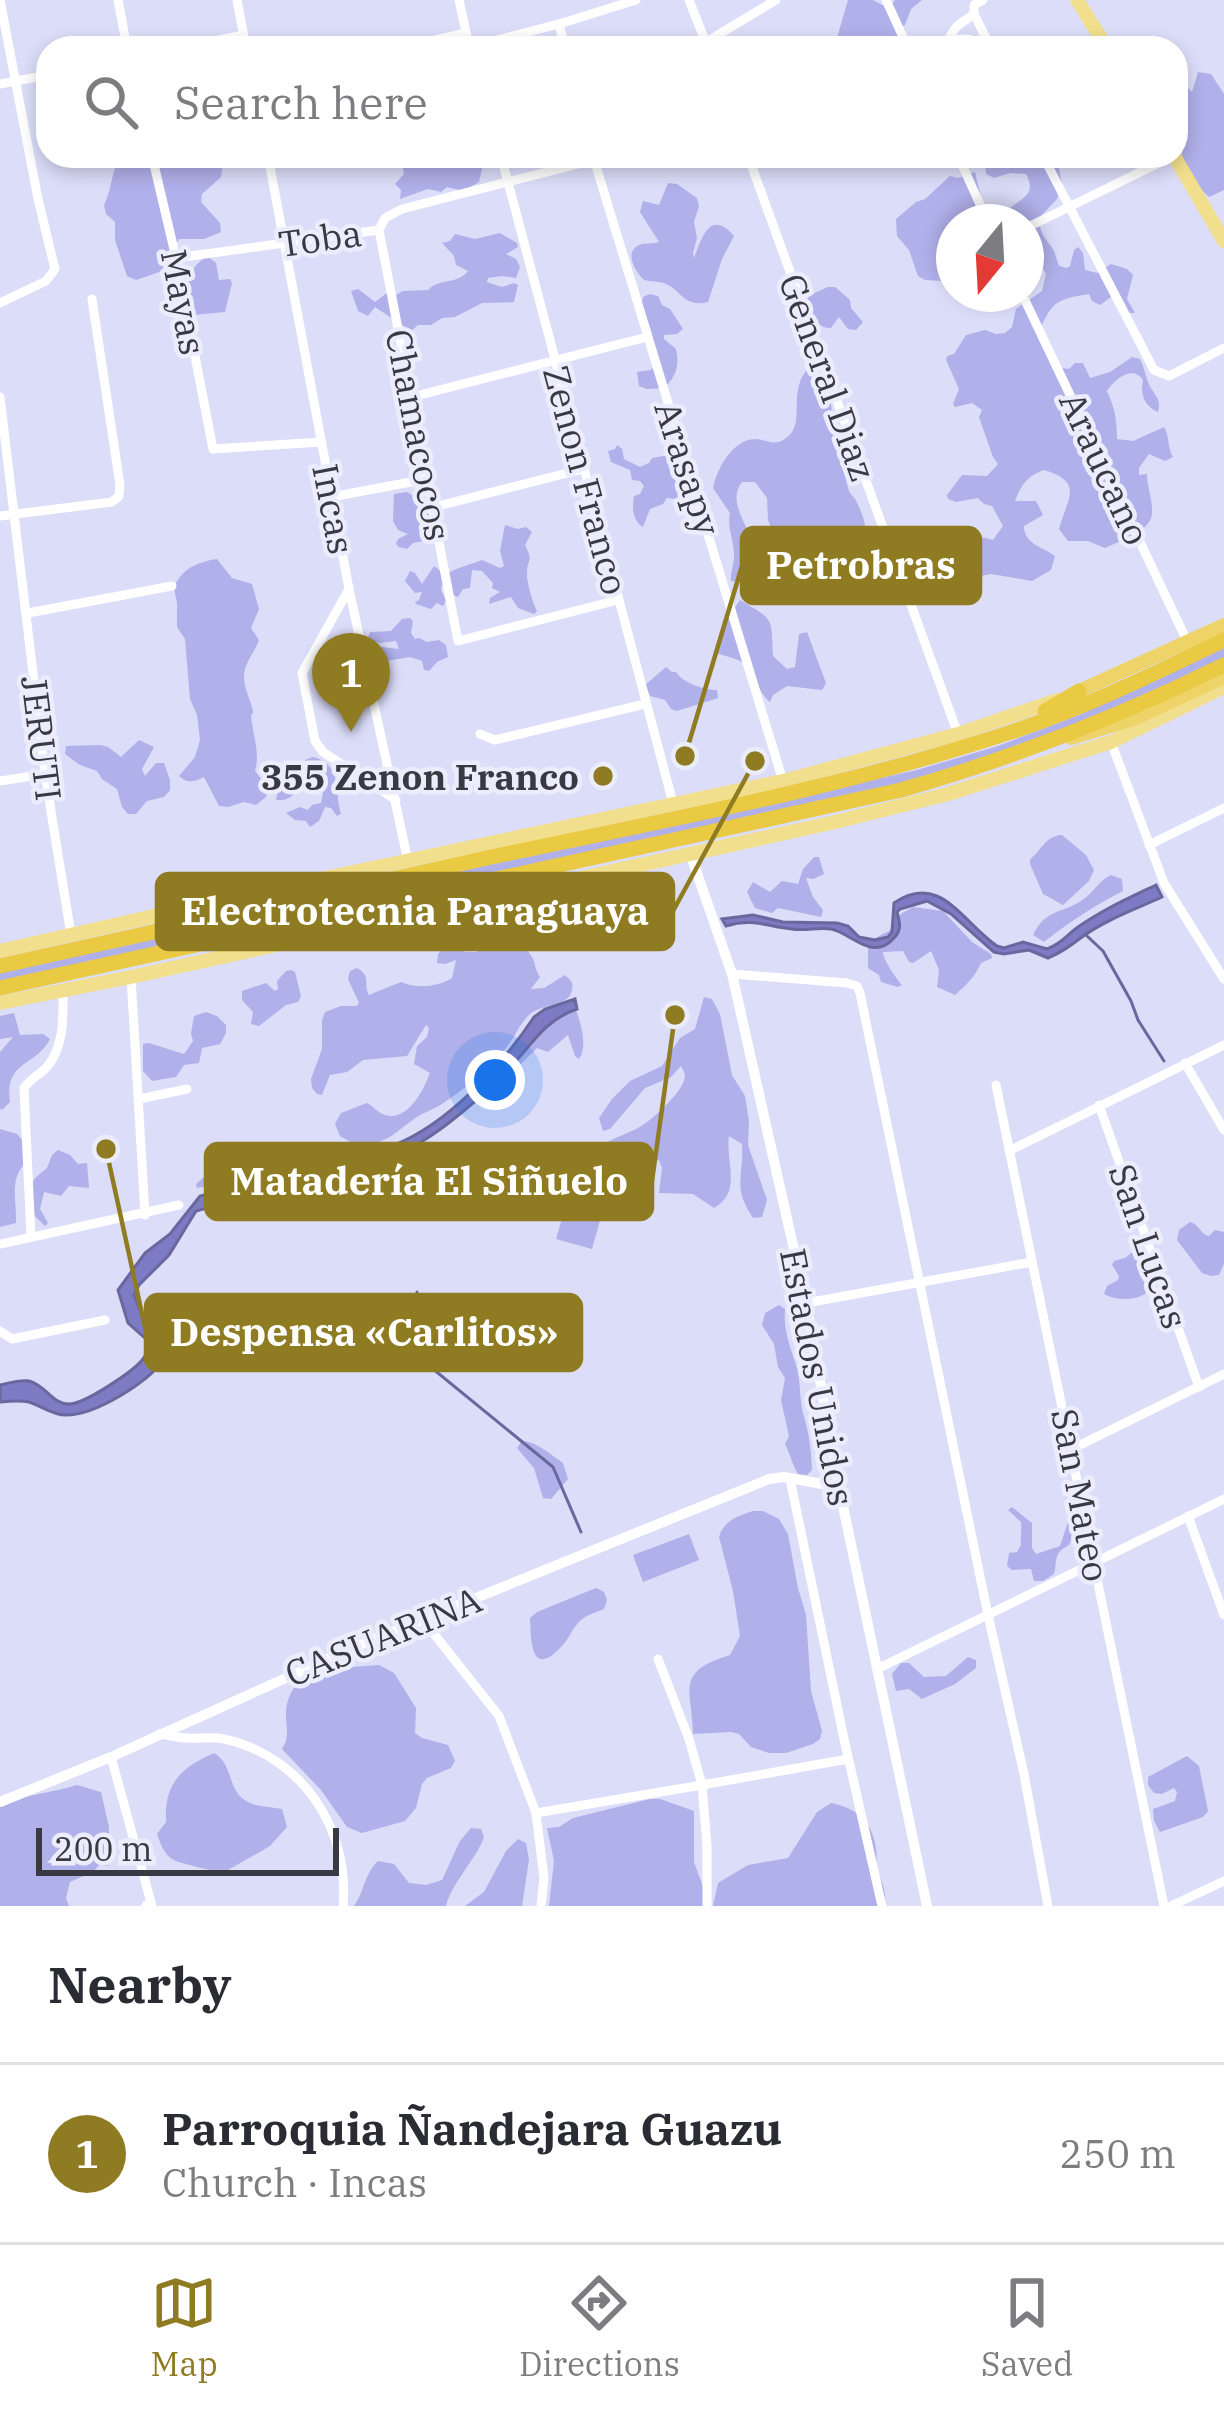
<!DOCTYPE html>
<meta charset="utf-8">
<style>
body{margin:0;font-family:"IBM Plex Serif",serif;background:#f7f7f7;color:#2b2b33}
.compass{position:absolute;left:936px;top:204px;width:108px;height:108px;border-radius:50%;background:#fff;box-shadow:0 6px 18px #0003;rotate:198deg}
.scale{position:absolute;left:36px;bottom:30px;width:303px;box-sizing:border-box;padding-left:12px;border:6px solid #393944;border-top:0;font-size:33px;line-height:42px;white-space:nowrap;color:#393944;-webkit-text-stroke:9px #ebecfc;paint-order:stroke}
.you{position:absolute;left:495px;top:1080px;width:42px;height:42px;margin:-30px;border:9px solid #fff;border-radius:50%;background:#1a73e8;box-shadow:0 0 0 18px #1a73e833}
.badge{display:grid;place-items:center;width:78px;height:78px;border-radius:50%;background:#8f7b21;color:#fff;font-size:39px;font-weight:700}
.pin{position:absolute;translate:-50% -99px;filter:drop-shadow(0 3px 6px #0008)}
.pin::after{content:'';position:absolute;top:63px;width:42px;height:36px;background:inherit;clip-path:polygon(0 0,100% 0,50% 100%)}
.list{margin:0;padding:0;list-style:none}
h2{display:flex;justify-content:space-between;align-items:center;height:156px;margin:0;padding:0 48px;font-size:51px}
h2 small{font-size:39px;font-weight:400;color:#7c7c81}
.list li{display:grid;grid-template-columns:78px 1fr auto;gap:36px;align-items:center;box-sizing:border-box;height:180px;padding:0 48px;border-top:3px solid #e1e1e2}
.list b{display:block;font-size:45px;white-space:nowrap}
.list p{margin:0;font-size:39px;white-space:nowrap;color:#7c7c81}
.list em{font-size:39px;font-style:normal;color:#7c7c81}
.icon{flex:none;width:66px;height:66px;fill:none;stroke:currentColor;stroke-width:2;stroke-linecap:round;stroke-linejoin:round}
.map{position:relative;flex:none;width:1224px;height:1906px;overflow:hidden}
.search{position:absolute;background:#fff;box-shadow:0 6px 18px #0003;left:36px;right:36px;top:36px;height:132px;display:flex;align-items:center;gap:30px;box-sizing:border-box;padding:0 42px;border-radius:36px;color:#7c7c81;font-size:45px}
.sheet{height:336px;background:#fff}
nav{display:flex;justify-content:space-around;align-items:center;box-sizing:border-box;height:168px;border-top:3px solid #e1e1e2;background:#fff;font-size:33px;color:#7c7c81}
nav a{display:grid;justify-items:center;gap:6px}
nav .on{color:#8f7b21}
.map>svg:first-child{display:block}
.green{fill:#b0b0ea}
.water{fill:#7d7bc4;stroke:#69679e;stroke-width:3}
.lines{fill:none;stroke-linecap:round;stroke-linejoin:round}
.stream{stroke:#69679e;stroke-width:3}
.minor{stroke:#fff;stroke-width:9}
.tertiary{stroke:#fff;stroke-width:10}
.primary{stroke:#f2df8e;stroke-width:14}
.trunk{stroke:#eed468;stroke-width:14}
.motorway{stroke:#e9ca42;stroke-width:15}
.poi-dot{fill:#8f7b21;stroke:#ebecfc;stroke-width:4.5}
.labels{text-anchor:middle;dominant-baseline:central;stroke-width:9;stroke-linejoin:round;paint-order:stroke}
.street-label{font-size:36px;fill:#393944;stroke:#ebecfc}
.poi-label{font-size:36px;font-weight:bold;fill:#393944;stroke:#ebecfc;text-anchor:end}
.leader{fill:none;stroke:#8f7b21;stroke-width:4.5}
.callout-dot{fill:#8f7b21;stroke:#ebecfc;stroke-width:4.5}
.callout{fill:#8f7b21;stroke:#8f7b21;stroke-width:4.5}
.callout-label{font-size:39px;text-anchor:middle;font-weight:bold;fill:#fff}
</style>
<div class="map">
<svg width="1224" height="1906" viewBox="0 0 1224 1906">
<rect width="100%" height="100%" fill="#dcddf9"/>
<!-- green -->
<g class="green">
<path d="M848,0H873L882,5H891L895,0H922L911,9L905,25L896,29L904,48H834Z"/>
<path d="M1198,72L1211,74L1224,94V190L1209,197C1174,166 1176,125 1176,81L1184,84L1192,92Z"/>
<path d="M121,156H224L221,177L202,194L201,202L220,223L221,232L204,239H179L162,271L136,280L127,276L115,240V222L106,214L104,205C112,189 111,171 121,156Z"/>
<path d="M400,156H479L484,161L479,182L463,191L447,187L441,192L428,189L400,199L401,190L395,184L404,174Z"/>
<path d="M1000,156H1044L1059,168L1062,184L1057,199L1039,218C1039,235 1047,239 1054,251C1056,256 1057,261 1059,266L1067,268L1070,266L1074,250L1078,247L1083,253L1085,270L1097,273L1111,264L1127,269L1133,275L1127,299L1135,313H1127L1125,305L1119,298L1111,297L1100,305L1092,301L1089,294C1059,299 1053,300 1040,329L1061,368L1069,369L1075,363H1083L1090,378L1110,372L1132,357L1140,359C1144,367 1145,374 1148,382C1153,395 1162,397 1158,412C1144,406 1140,394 1143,380C1132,364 1114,380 1107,391C1115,408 1117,421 1117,439L1133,441L1164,427C1170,437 1167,447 1173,457L1165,461L1149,454L1139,468V475L1147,474C1147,487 1153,501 1152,514C1150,532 1120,541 1105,548L1088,541H1068L1059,529C1066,501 1086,482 1044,470C1028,475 1021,485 1015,501H1036L1043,515L1024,526C1024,544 1043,547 1055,556L1051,570L1032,581L991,574L971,578L962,570L955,551L918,559L914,556C930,541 952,547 969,534L993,540L1003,526L992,506L984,504L978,498L956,502L948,499L947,495L962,475L987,476L998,464L993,457L979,417L982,410L972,403L955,407L953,404L959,389L946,360L947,356L954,354L966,335L985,330L996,334L1005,333L1012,327L1016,309L1042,291L1046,274L1026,241V222H1015L1010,215L1011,207C1025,197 1036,193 1026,174L1010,173L994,178L986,174L985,165Z"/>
<path d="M975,172L987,222H954V293L942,281L925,280L918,276L909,250L897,236L896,219L916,202L925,199L950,176L958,178Z"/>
<path d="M668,183L677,184L697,198L699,206L694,222L697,238L693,253L694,258C701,241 709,207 734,236L722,259L708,302C683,308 682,290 664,283C657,281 650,282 644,280C635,271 622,250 642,244C647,243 653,244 659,242L640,212L643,201L659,205Z"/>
<path d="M500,233L517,243L518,247L506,254L516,259L520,267L516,278L502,276L488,278L487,282L502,287L514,283L518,285L514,302L482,303L455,317L442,318L431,325H418L411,331L375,307L368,316L358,311L351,291L358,289L375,302L387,293L396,295L403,291L428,290C439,278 457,285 468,271L456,265L454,256L442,243L450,241L455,234L475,239Z"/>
<path d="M207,256L216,263L219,280L230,279L232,283L225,312L193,315L182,301L168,300L167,288L176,278L188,279L196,265Z"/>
<path d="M828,287H835L850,300L851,308L863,322L856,330L848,329L839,317L831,328C816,329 811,313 806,301L810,295Z"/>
<path d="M650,294L658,296L662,305L670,309L683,329L677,334L664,335V339L676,349C680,365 676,377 664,388L647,389L639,386L637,372L651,370L656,363L651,330L641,306L643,297Z"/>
<path d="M806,371L814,375L818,392L831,402L833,429L845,453C843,460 846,483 849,491C850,494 853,496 855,499C862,511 869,531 865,545C859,569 842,582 830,603C817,606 807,603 801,590L784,584L771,551L773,532L768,520L767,498L755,482H742C724,505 756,529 752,556C750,565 744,574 740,582L731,581C730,571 735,563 734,552C733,538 727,527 730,513L713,488C717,469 732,440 755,439C765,439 772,446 783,440C808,427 787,395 806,371Z"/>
<path d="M617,445L622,449L624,459L640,467L649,463L652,458L669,455L673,460L669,468L678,478V496L676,499L667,498L663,504L650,509L643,527C632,520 632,507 634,496L640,494L644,486L640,481L632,480L630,470L611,462L608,451L615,449Z"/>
<path d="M407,492C430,505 441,517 424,541L413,543L407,549L399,547L396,544L398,539L408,534L398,530L393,521L394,494Z"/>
<path d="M505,525L518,529L526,527L532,532L525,545C534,563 527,558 527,573C526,580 533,604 537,611L534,614L518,608L511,597L489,604L490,598L500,592L492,588L493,583L482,571L472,570L470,588L463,589L458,597L446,592L442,584L441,590L446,600L443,606L437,603L431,609L416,604L415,602L419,600L422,592L415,593L405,581L410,571L415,573L422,584L434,566L446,575C458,566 468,566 482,560L500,568L504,566L500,551Z"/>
<path d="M217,559L232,578L252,584L259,609L251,628L259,640C255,652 244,663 244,676C244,686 248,695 251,704C257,722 249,705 252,723C254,739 260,754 255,771L268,788L266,797L256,805L244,802L228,807L219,806L204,777C194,782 188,784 179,776L195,757L200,740L197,715L190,699L185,639L177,627V603L174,588C181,569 197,562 217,559Z"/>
<path d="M740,600C775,621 771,616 773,656L787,669L795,667L799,634L807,632L826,683L822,690L787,686L773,695L770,702C756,691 755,668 738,660C731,657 724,656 717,653C715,633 729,616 740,600Z"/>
<path d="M410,618L413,621L411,633L415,639L419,638L427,642L439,640L446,645L448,657L437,662L429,671L424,670L422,661L410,657L381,662L378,670L374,671L370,662L371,649L374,646L399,649L396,641L379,643L367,640L370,632L391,631L402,619Z"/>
<path d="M1224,648V660L1123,707L920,780L0,984V973L917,770L998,746L1079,715Z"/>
<path d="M666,667L672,672H676C683,683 704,690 717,690L718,698L677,711L671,709L665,700L650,696L645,685Z"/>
<path d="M139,740L154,747L142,769L145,776L156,763H164L170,780V790L164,797L147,801L136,814H128L122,807L117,789L102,779L97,771L80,765L65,754L66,746L100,745L108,747L121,757Z"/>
<path d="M313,757C343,764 334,792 341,814L337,816L331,808L325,807L319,821L310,827L306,821L295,820L286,813L300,807L308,810L312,805L321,803L323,793L320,785L300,786C293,796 289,801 276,800L278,791L306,772L305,760Z"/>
<path d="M1062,835L1086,855L1094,870L1089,881L1063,905L1043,894L1030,864V859C1042,851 1044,836 1062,835Z"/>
<path d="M814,857H819L824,874L813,879L806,878L813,897L823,910L821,917L778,908L772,913L755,908L747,892L753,882L770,892L782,881L798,884L803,869Z"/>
<path d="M1111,875L1122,879L1123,891C1095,905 1068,923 1044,942L1033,935C1046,909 1060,914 1081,901C1093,894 1098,881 1111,875Z"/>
<path d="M913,907L943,911L972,942L991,954L992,958L981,963C975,977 966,985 955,995L937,987L939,970L931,951L913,963L909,962L903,951L883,952C883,960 896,978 902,985L898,987L881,982L879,975L868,968V947L877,937L889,931L901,914Z"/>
<path d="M510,935C516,941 528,949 532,957C536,965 535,970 540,977L531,989L544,988L565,975C570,980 574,981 572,990C569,1008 540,1002 527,1017C519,1026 514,1038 506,1048C487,1068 466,1089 442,1104C434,1109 425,1112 417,1117C392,1134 392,1141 359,1147L340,1136L335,1124L341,1113L367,1103C373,1106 378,1113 385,1115C408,1122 424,1089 430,1073L414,1064L417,1046L427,1037L429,1028L426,1025L407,1056L363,1060L347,1072L330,1075L322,1095L317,1094L312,1088L311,1079L322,1049V1020L325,1012L341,1006H357L359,1003L348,979L350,971L357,968C372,976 363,985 369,995L401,982C416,989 438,987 452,978L456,960L445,964L437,963L438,954L444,948L451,950L458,947L465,952H477L485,938Z"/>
<path d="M291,970L295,972L301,996L298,1002L286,1005L259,1026L251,1024L253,1012L242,1000V991L266,983L275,991L278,989L277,981L286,971Z"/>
<path d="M704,997L712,999L720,1014L732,1075L745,1096L749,1121L748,1145L767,1200L762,1217L753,1218C732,1187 744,1177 742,1144L729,1136C725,1162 743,1191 714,1208L693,1194L659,1193L662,1168L659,1160C648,1163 607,1178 600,1177C597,1176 585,1169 582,1168C590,1142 623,1138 643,1125C654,1118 678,1095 683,1083C687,1075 684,1072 681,1066L671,1077L645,1088L610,1129L603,1131L599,1118L612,1099L630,1081L662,1066L680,1038L695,1029Z"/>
<path d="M576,1010C581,1024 588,1047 579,1059L575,1056L568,1035L548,1052L537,1048L502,1083L492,1089L489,1086C505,1066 521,1043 543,1028C551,1022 558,1019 566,1011Z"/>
<path d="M206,1012L217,1016L226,1025V1033L220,1044L202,1048L199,1063L184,1065L176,1077L152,1081L143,1071V1044L149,1043L184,1054L193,1041L191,1033L194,1016Z"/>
<path d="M14,1013L20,1035L43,1034L50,1039C36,1067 4,1060 10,1102L2,1110L0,1108V1052L13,1037L0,1039V1016Z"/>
<path d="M0,1129L17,1134L29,1148L28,1161C8,1177 17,1199 16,1223L0,1227Z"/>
<path d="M297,1142L305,1143L311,1153L325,1152L321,1162L265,1173L251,1180L197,1188L196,1184L204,1177L239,1172L257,1163L286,1161L294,1153Z"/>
<path d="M58,1150L70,1155L78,1164L87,1163L89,1188L69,1186L61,1196L44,1192L40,1209L48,1223L45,1226L32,1213C31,1185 25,1185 47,1168L52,1155Z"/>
<path d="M573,1181L608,1192L592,1249L556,1239Z"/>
<path d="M1190,1222C1199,1224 1200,1234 1209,1236L1215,1230L1224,1232V1264L1219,1275L1211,1276L1202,1273L1177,1240L1179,1230Z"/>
<path d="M1139,1247L1155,1281C1149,1301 1120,1303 1104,1294L1107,1286L1118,1280L1119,1276L1112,1265L1114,1261L1125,1258Z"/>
<path d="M779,1305L785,1309C783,1330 790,1346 796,1365C801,1380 799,1398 803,1413C809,1434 811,1446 812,1470L807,1475L798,1474C793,1466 790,1454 785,1444L789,1436L781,1400L785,1378L778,1367L774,1344L762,1325L765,1313Z"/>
<path d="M522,1441C537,1442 550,1454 563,1463L568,1479L551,1499L543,1498L534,1468L517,1448Z"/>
<path d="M1012,1507L1032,1523V1548L1036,1554L1060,1546L1068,1522L1075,1526L1076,1529L1069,1545C1052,1554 1058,1560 1054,1574L1043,1581H1034L1031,1569L1012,1570L1007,1566L1009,1553L1017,1552L1021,1545C1020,1537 1022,1531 1021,1522L1008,1510Z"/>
<path d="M753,1511H763L779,1519L788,1534L798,1588L806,1615L811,1691L822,1731L820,1739L813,1744L786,1753H769L751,1747L739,1734L731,1732L693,1734C692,1689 674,1672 730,1655L740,1636L733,1591L719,1537C724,1520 738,1516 753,1511Z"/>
<path d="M689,1534L699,1560L643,1582L633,1555Z"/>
<path d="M596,1588L604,1592L607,1600L604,1609C595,1613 585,1615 578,1623C572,1630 568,1640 561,1647C530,1680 531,1638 530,1618L537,1612Z"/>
<path d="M968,1657L976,1660V1668L955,1684L922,1699L909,1689L896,1691L892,1674L901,1663H909L924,1677L946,1676Z"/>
<path d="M328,1661L353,1667L379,1665L394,1673L416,1708L415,1733L422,1738L448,1745L455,1761L451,1768L427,1778L422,1784L416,1808L405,1821L362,1833L347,1827L321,1790L282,1749C291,1735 285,1727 286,1711C288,1687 307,1670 328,1661Z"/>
<path d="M214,1753C235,1765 226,1793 250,1803C259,1807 272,1807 282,1809L287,1827L270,1846L221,1874C214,1872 208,1869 201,1868C174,1860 167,1864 157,1834L166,1822C164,1784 180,1768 214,1753Z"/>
<path d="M1187,1756L1199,1766L1208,1811L1203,1817L1160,1832L1154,1821L1153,1809L1175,1801L1177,1792L1174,1788L1162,1794L1154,1793L1148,1785V1777Z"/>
<path d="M77,1785L101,1792L109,1827L108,1866L99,1865L93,1872L70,1882L66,1898L69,1906H0V1805C26,1794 51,1793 77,1785Z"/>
<path d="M650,1799H660L694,1811V1862L710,1906H549L554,1861L547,1828L559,1827L573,1818Z"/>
<path d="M831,1803C856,1808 872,1821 876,1848C877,1853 876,1862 877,1868C881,1882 887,1890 885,1906H713L718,1883L748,1865L788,1858L817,1812Z"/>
<path d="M471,1828L481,1829L484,1837C476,1860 452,1882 446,1906H354C364,1892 365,1873 378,1861L394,1864L409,1883L426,1885L442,1880L460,1841Z"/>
<path d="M518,1839L526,1843L529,1859L522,1906H465L484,1892L506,1851Z"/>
</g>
<!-- water -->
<g class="water">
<path d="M1156,885L1162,897C1136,909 1105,920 1082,937C1070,946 1062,952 1048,958L1029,950L1004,954L994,952L951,914L927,901L900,909L897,912C900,923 902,931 893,939C872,962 850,932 831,929C819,927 805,931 792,929C766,926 752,918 726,926L722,919L753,915L783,922L837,923L848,926L859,937L875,940L888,937L892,932L894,903C940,871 963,923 997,946L1004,948L1023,942L1047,949C1064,942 1064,937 1078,927C1102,910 1129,898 1156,885Z"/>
<path d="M575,999L577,1009C544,1020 531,1046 508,1070C484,1095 444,1130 414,1146C398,1155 377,1158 360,1164L357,1157C369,1153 382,1150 394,1145C448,1124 503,1064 534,1017L545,1009Z"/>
<path d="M337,1161L340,1170L196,1211L169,1255L139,1285L134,1295L142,1315L163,1341L165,1358C149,1382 96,1415 66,1415C52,1415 42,1406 29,1402C20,1400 10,1401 0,1402V1385C9,1383 20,1380 29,1381C46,1385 52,1405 70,1404C86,1403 134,1371 143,1359C149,1351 147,1350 147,1340L128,1323L118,1290L145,1253L170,1234L200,1196Z"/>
</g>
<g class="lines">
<!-- stream -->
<g class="stream">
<path d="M1087,936L1103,951L1131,1001L1138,1020L1164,1061"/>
<path d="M417,1292L422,1360L553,1467L581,1532"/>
</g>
<!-- minor -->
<g class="minor">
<path d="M118,0L127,48"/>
<path d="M237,0L246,48"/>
<path d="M459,0L467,37"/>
<path d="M689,0L708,48"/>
<path d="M886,0L908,48"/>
<path d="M974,14L991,48"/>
<path d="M559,24L565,48"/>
<path d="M948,40C962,39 973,36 983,48"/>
<path d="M706,42L776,0"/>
<path d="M470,47L559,24L636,0"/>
<path d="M182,48L243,35"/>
<path d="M400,48L466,33"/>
<path d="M942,48L957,26L974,14V5L983,0"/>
<path d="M0,84L48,75"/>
<path d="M152,156L176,258L213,449L321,442"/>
<path d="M268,156L349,589L408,861"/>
<path d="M501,156L673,803"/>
<path d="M593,156L783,781"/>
<path d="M748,156L958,734"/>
<path d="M958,156L988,222"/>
<path d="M1043,156L1154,370L1169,376L1224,348"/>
<path d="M1026,228L1173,156"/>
<path d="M379,230L458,641L618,600"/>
<path d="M176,258L379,230L385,218L402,209L594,160"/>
<path d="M1022,294L1188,643"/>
<path d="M0,303L46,281L55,269L38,199L0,0"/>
<path d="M0,397L45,774L71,935"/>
<path d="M412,397L647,337"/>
<path d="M331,497L427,479"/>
<path d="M434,507L583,469"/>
<path d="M0,516L112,502L119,496L120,485L92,299"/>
<path d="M349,589L302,673L315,741L323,752L396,800"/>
<path d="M28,613L172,586"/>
<path d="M480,734L495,740L645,704"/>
<path d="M1111,742L1164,883L1224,979"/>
<path d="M0,781L45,774"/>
<path d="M1149,845L1224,808"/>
<path d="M732,974L847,983L857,986L860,993L988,1615L1024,1774L1048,1906"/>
<path d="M131,977L145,1215"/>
<path d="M1185,1063L1224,1130"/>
<path d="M996,1085L1164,1906"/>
<path d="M139,1099L187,1089"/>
<path d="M1099,1105L1199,1387"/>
<path d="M1009,1151L1224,1045"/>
<path d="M31,1237L24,1088C30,1079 38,1076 46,1068C65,1047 63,1016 63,990"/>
<path d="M0,1244L179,1205"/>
<path d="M806,1303L1032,1262"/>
<path d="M0,1331L12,1339L105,1320"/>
<path d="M1072,1449L1224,1374"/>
<path d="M790,1479L844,1739L882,1906"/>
<path d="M1188,1516L1224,1615"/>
<path d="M423,1620L499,1716L536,1813L544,1878L541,1906"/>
<path d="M658,1659L689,1739L702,1785L848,1759"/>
<path d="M877,1669L1224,1499"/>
<path d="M159,1734C168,1735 178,1738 187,1738C199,1739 212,1736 224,1739C302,1756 350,1829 343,1906"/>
<path d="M111,1757L152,1906"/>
<path d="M536,1813L702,1785L707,1846V1906"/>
<path d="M1171,1906L1224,1881"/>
</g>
<!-- tertiary -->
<g class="tertiary">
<path d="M690,853L732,974L806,1303L839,1487L927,1906"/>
<path d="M0,1802L111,1757L350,1649L769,1479L784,1477L839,1487"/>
<path d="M146,1906L150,1904"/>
</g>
<!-- primary -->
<g class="primary">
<path d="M1077,0L1107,48"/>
<path d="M1174,156L1224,241"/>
<path d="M0,951L278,888L783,781L958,734L1057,700"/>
<path d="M0,1003L131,977L831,823L948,794L1111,742L1224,687"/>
</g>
<!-- trunk -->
<g class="trunk">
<path d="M1079,691L1224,625"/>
<path d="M1071,738L1136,718L1224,677"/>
</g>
<!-- motorway -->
<g class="motorway">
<path d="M1045,711L1079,691"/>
<path d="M0,966C160,932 319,894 478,860C655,822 835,790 1008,733C1082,709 1154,674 1224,640"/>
<path d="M0,988L901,790C1014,758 1119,717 1224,665"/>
</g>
</g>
<!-- markers -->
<circle class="poi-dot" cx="603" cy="776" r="12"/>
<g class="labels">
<!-- street labels -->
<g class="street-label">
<text transform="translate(320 238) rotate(-8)">Toba</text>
<text transform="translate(184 302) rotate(79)">Mayas</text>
<text transform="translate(828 377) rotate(70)">General Diaz</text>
<text transform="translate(419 435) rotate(79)">Chamacocos</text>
<text transform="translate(688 468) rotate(72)">Arasapy</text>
<text transform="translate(1105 468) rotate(65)">Araucano</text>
<text transform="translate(586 480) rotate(75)">Zenon Franco</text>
<text transform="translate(334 509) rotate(79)">Incas</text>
<text transform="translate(42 738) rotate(83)">JERUTI</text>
<text transform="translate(1149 1246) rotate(71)">San Lucas</text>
<text transform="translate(818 1377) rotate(79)">Estados Unidos</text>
<text transform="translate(1081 1495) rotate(79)">San Mateo</text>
<text transform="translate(383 1636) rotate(-22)">CASUARINA</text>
</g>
<!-- poi labels -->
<g class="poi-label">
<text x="579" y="776">355 Zenon Franco</text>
</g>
</g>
<!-- callouts -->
<path class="leader" d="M685 756L742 566M755 761L673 911M675 1015L652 1181M106 1149L146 1332"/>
<g class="callout-dot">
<circle cx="685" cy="756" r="12"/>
<circle cx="755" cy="761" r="12"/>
<circle cx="675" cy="1015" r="12"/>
<circle cx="106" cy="1149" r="12"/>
</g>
<g class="callout">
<rect x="742" y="528" width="238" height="75" rx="12"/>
<rect x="157" y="874" width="516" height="75" rx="12"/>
<rect x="206" y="1144" width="446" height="75" rx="12"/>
<rect x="146" y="1295" width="435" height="75" rx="12"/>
</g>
<g class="callout-label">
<text x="861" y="579">Petrobras</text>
<text x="415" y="925">Electrotecnia Paraguaya</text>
<text x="429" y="1195">Matadería El Siñuelo</text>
<text x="364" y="1346">Despensa «Carlitos»</text>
</g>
</svg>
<svg class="compass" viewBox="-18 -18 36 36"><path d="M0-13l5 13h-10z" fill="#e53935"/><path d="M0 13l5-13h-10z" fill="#7c7c81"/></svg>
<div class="scale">200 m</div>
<div class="you"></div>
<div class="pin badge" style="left:351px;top:732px">1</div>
<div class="search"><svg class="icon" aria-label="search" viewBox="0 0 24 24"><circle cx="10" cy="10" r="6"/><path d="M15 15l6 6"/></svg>Search here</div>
</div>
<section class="sheet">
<h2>Nearby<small></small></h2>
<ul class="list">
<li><span class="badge">1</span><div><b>Parroquia Ñandejara Guazu</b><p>Church · Incas</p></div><em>250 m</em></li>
</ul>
</section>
<nav>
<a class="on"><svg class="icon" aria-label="map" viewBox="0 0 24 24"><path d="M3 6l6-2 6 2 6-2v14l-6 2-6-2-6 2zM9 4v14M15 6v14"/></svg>Map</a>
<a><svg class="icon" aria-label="directions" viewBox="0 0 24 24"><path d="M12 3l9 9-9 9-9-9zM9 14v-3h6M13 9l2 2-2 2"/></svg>Directions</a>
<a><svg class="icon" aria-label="saved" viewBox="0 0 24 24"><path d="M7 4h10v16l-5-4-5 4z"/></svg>Saved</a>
</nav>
